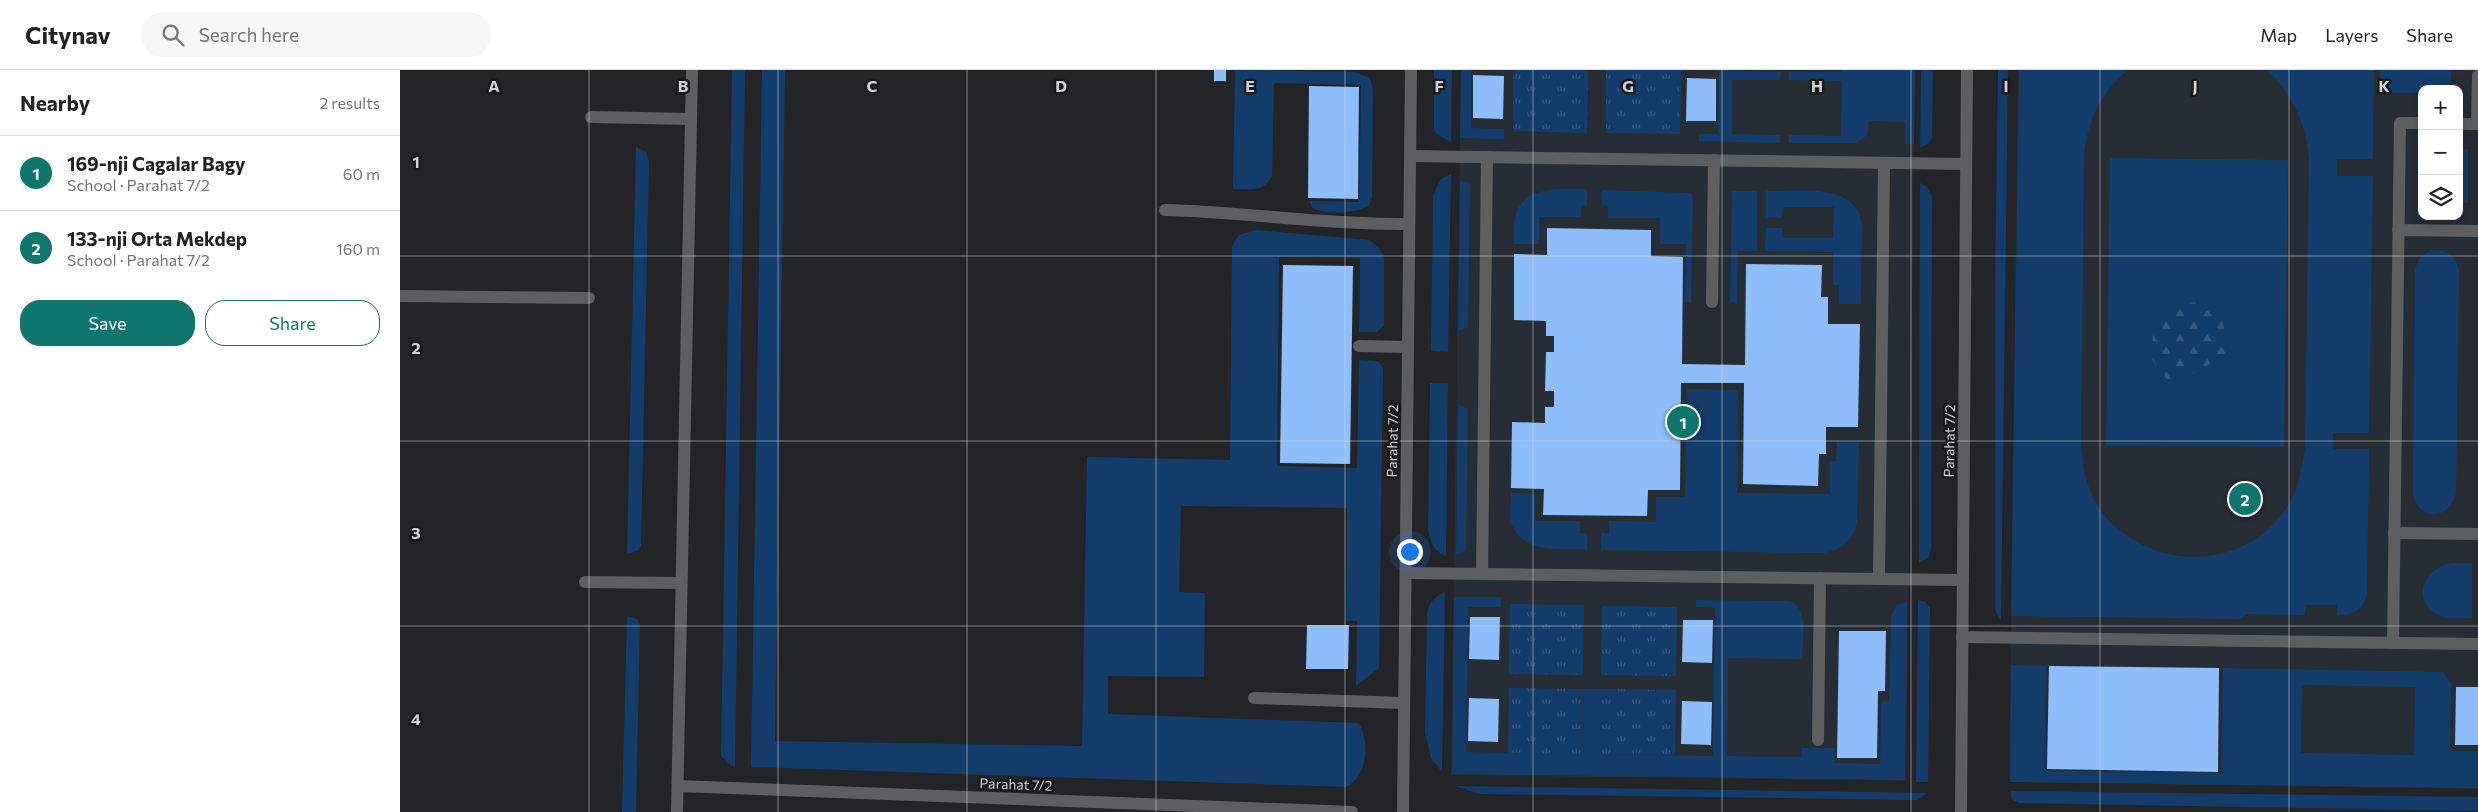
<!DOCTYPE html>
<meta charset="utf-8">
<style>
body{margin:0;font-family:Commissioner,sans-serif;background:#f6f6f6;color:#222}
.controls{position:absolute;right:15px;top:15px;display:grid;overflow:hidden;border-radius:10px;box-shadow:0 2px 12px #0003}
.controls button{width:45px;height:45px;display:grid;place-items:center;padding:0;border:0;border-bottom:1px solid #e0e0e0;background:#fff;color:#222;font:25px sans-serif}
.you{position:absolute;left:1009px;top:481px;width:18px;height:18px;margin:-12px;border:4px solid #fff;border-radius:50%;background:#1a73e8;box-shadow:0 0 0 8px #1a73e833}
.badge{display:grid;place-items:center;width:32px;height:32px;border-radius:50%;background:#0f766e;color:#fff;font-size:16px;font-weight:700}
.pin{position:absolute;translate:-50% -50%;border:2px solid #fff;box-shadow:0 1px 5px #0006}
.list{margin:0;padding:0;list-style:none}
h2{display:flex;justify-content:space-between;align-items:center;height:65px;margin:0;padding:0 20px;font-size:21px}
h2 small{font-size:16px;font-weight:400;color:#767676}
.list li{display:grid;grid-template-columns:32px 1fr auto;gap:15px;align-items:center;box-sizing:border-box;height:75px;padding:0 20px;border-top:1px solid #e0e0e0}
.list b{display:block;font-size:19px;white-space:nowrap}
.list p{margin:0;font-size:16px;white-space:nowrap;color:#767676}
.list em{font-size:16px;font-style:normal;color:#767676}
.actions{display:flex;gap:10px;padding:15px 20px}
.actions a{flex:1;padding:11px 0;border:1px solid #0f766e;border-radius:20px;text-align:center;font-size:18px;color:#0f766e}
.actions .main{background:#0f766e;color:#fff}
.icon{flex:none;width:28px;height:28px;fill:none;stroke:currentColor;stroke-width:2;stroke-linecap:round;stroke-linejoin:round}
.map{position:relative;flex:none;width:2078px;height:742px;overflow:hidden}
header{display:flex;align-items:center;gap:30px;box-sizing:border-box;height:70px;padding:0 25px;background:#fff;border-bottom:1px solid #e0e0e0}
header strong{font-size:24px}
nav{display:flex;gap:28px;margin-inline-start:auto;font-size:18px}
.search{width:350px;height:45px;background:#f6f6f6;display:flex;align-items:center;gap:12px;box-sizing:border-box;padding:0 18px;border-radius:28px;color:#767676;font-size:19px}
main{display:flex}
aside{flex:1;background:#fff}
.map>svg:first-child{display:block}
.built{fill:#272d35;fill-rule:evenodd}
.grass{fill:#143c6a;fill-rule:evenodd}
.forest{fill:url(#forest-firs)}
.park{fill:url(#park-tufts)}
.building{fill:#8dbdfa}
.lines{fill:none;stroke-linecap:round;stroke-linejoin:round}
.service{stroke:#5d5e60;stroke-width:12}
.minor{stroke:#5d5e60;stroke-width:12}
.grid{fill:none;stroke:#d2d3d5;stroke-width:1;stroke-opacity:0.55}
.labels{text-anchor:middle;dominant-baseline:central;stroke-width:5;stroke-linejoin:round;paint-order:stroke}
.street-label{font-size:14px;fill:#d2d3d5;stroke:#181b1e}
.grid-label{font-size:16px;text-anchor:middle;font-weight:bold;fill:#d2d3d5;stroke:#181b1e;stroke-width:5;stroke-linejoin:round;paint-order:stroke}
</style>
<header>
<strong>Citynav</strong>
<div class="search"><svg class="icon" aria-label="search" viewBox="0 0 24 24"><circle cx="10" cy="10" r="6"/><path d="M15 15l6 6"/></svg>Search here</div>
<nav><a>Map</a><a>Layers</a><a>Share</a></nav>
</header>
<main>
<aside>
<h2>Nearby<small>2 results</small></h2>
<ul class="list">
<li><span class="badge">1</span><div><b>169-nji Cagalar Bagy</b><p>School · Parahat 7/2</p></div><em>60 m</em></li>
<li><span class="badge">2</span><div><b>133-nji Orta Mekdep</b><p>School · Parahat 7/2</p></div><em>160 m</em></li>
</ul>
<div class="actions"><a class="main">Save</a><a>Share</a></div>
</aside>
<div class="map">
<svg width="2078" height="742" viewBox="0 0 2078 742">
<defs>
<pattern id="forest-firs" width="22" height="20" patternUnits="userSpaceOnUse" patternTransform="scale(1.25)"><rect width="22" height="20" fill="#143c6a"/><path d="M5 1l3.5 6h-7zM16 11l3.5 6h-7z" fill="#35577e"/></pattern>
<pattern id="park-tufts" width="24" height="20" patternUnits="userSpaceOnUse" patternTransform="scale(1.25)"><rect width="24" height="20" fill="#143c6a"/><path d="M3 7l-1-3M5 7V3M7 7l1-3M15 17l-1-3M17 17v-4M19 17l1-3" fill="none" stroke="#35577e"/></pattern>
</defs>
<rect width="100%" height="100%" fill="#222427"/>
<!-- built -->
<g class="built">
<path d="M1061,0H1515L1506,711L1051,705Z"/>
<path d="M1618,0H2078V719L1609,712ZM2022,19H2059V146H2022Z"/>
</g>
<!-- grass -->
<g class="grass">
<path d="M332,0H345L335,697L327,693L321,685Z"/>
<path d="M362,0H385L375,671L682,676L687,387L830,390L832,176L839,165L855,160L969,170L979,177L984,188V255L977,262H959L960,188L879,187L877,396L957,398L959,290L978,291L983,298L979,598L956,616L957,551H946L947,438L781,436L779,522L805,523L804,607L708,606V644L959,653C970,673 968,706 946,717L351,697Z"/>
<path d="M835,0L954,2L970,8L973,19L972,127L969,135C955,144 928,145 912,138L910,131L959,132L961,15L874,13L872,106C863,123 850,119 833,119Z"/>
<path d="M1034,0H1052L1051,72L1038,65L1034,60Z"/>
<path d="M1061,0H1071V58L1104,59V69L1060,68Z"/>
<path d="M1319,0L1381,2L1380,10H1332V64L1380,65V73L1299,71V64H1318Z"/>
<path d="M1442,0H1515L1514,74H1505V52L1469,51L1467,65L1457,73H1389V65L1441,66L1442,11L1389,10V2H1441Z"/>
<path d="M1521,0H1533L1532,67L1529,73L1520,78Z"/>
<path d="M1598,0H1608L1601,550L1595,540V217Z"/>
<path d="M1619,0H1727C1699,27 1689,47 1684,85L1681,376C1683,401 1688,426 1705,446C1756,506 1858,500 1893,426C1900,411 1902,395 1905,379L1909,88C1905,52 1894,26 1867,0H1974L1973,89H1937V106H1973L1969,363H1933L1934,379H1969L1967,524C1963,541 1953,545 1937,545V535H1906L1905,545L1848,544L1840,549L1611,546Z"/>
<path d="M1981,0H2051L2050,19H2022V23H1980Z"/>
<path d="M236,77L246,82L249,91L241,475L239,480L227,484Z"/>
<rect x="2059" y="79" width="9" height="54"/>
<path d="M1710,88L1888,90L1884,377L1706,375Z"/>
<path d="M1051,104L1048,282L1031,281L1033,125L1041,109Z"/>
<path d="M1060,110L1070,114L1068,257L1058,261Z"/>
<path d="M1520,113L1527,117L1532,127L1531,479L1529,487L1519,493Z"/>
<path d="M1187,119V135L1181,136V147H1139V174H1114C1114,165 1113,154 1115,146C1124,115 1162,119 1187,119Z"/>
<path d="M1202,120L1291,123L1293,129L1291,232H1285L1286,174H1260V148H1208V136L1202,135Z"/>
<path d="M1332,121H1357V181H1338L1337,233L1330,232Z"/>
<path d="M1366,121C1398,122 1457,111 1462,155L1461,234H1439V215H1433V182L1365,181L1366,158H1382L1383,168H1433L1434,137H1383L1382,148L1366,147Z"/>
<path d="M2033,180C2048,180 2056,186 2059,201L2056,423C2049,451 2018,452 2013,423L2015,200C2018,189 2022,184 2033,180Z"/>
<path d="M1030,313H1048L1046,486C1034,482 1030,471 1028,460Z"/>
<path d="M1287,319L1338,320L1337,423L1430,424V391H1436L1437,372H1459L1457,451C1455,469 1442,480 1424,483L1201,480V463L1209,464V451L1256,452V427H1285Z"/>
<path d="M1058,334L1068,339L1066,481L1056,485Z"/>
<path d="M1111,423H1135V451H1180V463H1187V480C1161,479 1119,484 1111,451C1109,442 1111,432 1111,423Z"/>
<path d="M2051,493H2072V548C2061,548 2046,551 2036,544C2010,527 2025,499 2051,493Z"/>
<path d="M1045,522L1042,702L1031,688L1025,663L1027,542C1029,533 1035,526 1045,522Z"/>
<path d="M1054,527H1101V537H1068L1066,682L1182,684L1183,619H1201V684L1313,686L1315,538L1296,537V530L1389,531C1410,538 1402,571 1402,589L1328,588L1327,686L1402,687V678H1435V693L1480,694L1481,632L1489,631L1491,546L1497,535L1507,532L1505,710L1052,704Z"/>
<path d="M1518,530L1525,532L1530,538L1528,712H1516Z"/>
<path d="M227,546L237,549L240,554L236,742H222Z"/>
<path d="M1611,595L1646,596L1645,701L1822,703L1823,598L2043,602L2051,613L2050,681H2078V718L1610,712ZM1902,615L2015,617L2014,685L1901,683Z"/>
<path d="M1055,716L1528,723L1517,730L1080,724Z"/>
<path d="M1611,721L2078,727V741L1619,733L1611,729Z"/>
</g>
<!-- forest -->
<path class="forest" d="M1794,232L1822,250L1830,283L1771,315L1751,288L1753,265L1772,236Z"/>
<!-- park -->
<g class="park">
<path d="M1113,0H1188L1187,63L1113,61Z"/>
<path d="M1206,0H1281L1280,64L1206,63Z"/>
<path d="M1110,534L1184,535L1183,605L1109,604Z"/>
<path d="M1202,536L1277,537L1276,606L1201,605Z"/>
<path d="M1109,618L1183,619L1182,684L1108,683Z"/>
<path d="M1201,619L1276,620L1275,685L1201,684Z"/>
</g>
<!-- building -->
<g class="building">
<rect x="814" y="0" width="12" height="11"/>
<path d="M1073,5L1104,6L1103,49L1073,48Z"/>
<path d="M1287,8L1316,9V51H1286Z"/>
<path d="M909,16L959,17L958,129L908,128Z"/>
<path d="M1147,158L1251,160V186L1283,187L1282,294L1345,295L1346,194L1422,195L1421,227H1428V254H1460L1458,357H1426V384H1419L1418,416L1343,414L1344,313H1281L1280,420H1248L1247,446L1143,445L1144,419L1111,418L1112,352L1145,353V337H1154V321H1145L1146,282H1154V266H1146V251L1114,250V184L1147,185Z"/>
<path d="M883,195L953,196L950,394L880,393Z"/>
<path d="M1070,547H1100L1099,590L1069,589Z"/>
<path d="M1283,550H1313L1312,593L1282,592Z"/>
<path d="M907,555H949L948,599H906Z"/>
<path d="M1439,561H1486L1485,621H1478L1477,688H1437Z"/>
<path d="M1649,596L1819,598L1818,702L1647,699Z"/>
<path d="M2056,617H2078V675H2055Z"/>
<path d="M1069,628L1099,629L1098,672L1068,671Z"/>
<path d="M1282,631L1312,632L1311,675L1281,674Z"/>
</g>
<g class="lines">
<!-- service -->
<g class="service">
<path d="M191,47L291,49"/>
<path d="M2059,54H2078"/>
<path d="M2077,54L2078,6"/>
<path d="M1010,86L1566,94"/>
<path d="M765,140C847,142 928,155 1009,154"/>
<path d="M1998,160L2078,161"/>
<path d="M0,226L189,228"/>
<path d="M1312,232L1314,90"/>
<path d="M959,276L1008,277"/>
<path d="M1994,463L2078,464"/>
<path d="M1006,503L1563,510"/>
<path d="M1082,504L1087,87"/>
<path d="M1479,509L1484,93"/>
<path d="M185,512L281,513"/>
<path d="M1562,567L2078,574"/>
<path d="M1993,573L2000,53H2022"/>
<path d="M854,628L1004,633"/>
<path d="M1418,670L1420,508"/>
</g>
<!-- minor -->
<g class="minor">
<path d="M278,716L952,742"/>
<path d="M277,742L292,0"/>
<path d="M1003,742L1011,0"/>
<path d="M1561,742L1567,0"/>
</g>
</g>
<!-- grid -->
<path class="grid" d="M189,0V742M378,0V742M567,0V742M756,0V742M945,0V742M1133,0V742M1322,0V742M1511,0V742M1700,0V742M1889,0V742M0,186H2078M0,371H2078M0,556H2078"/>
<g class="labels">
<!-- street labels -->
<g class="street-label">
<text transform="translate(992 371) rotate(-89)">Parahat 7/2</text>
<text transform="translate(1549 371) rotate(-89)">Parahat 7/2</text>
<text transform="translate(616 714) rotate(2)">Parahat 7/2</text>
</g>
</g>
<g class="grid-label">
<text x="94" y="22">A</text>
<text x="283" y="22">B</text>
<text x="472" y="22">C</text>
<text x="661" y="22">D</text>
<text x="850" y="22">E</text>
<text x="1039" y="22">F</text>
<text x="1228" y="22">G</text>
<text x="1417" y="22">H</text>
<text x="1606" y="22">I</text>
<text x="1795" y="22">J</text>
<text x="1984" y="22">K</text>
<text x="16" y="98">1</text>
<text x="16" y="284">2</text>
<text x="16" y="469">3</text>
<text x="16" y="655">4</text>
</g>
</svg>
<div class="controls">
<button>+</button>
<button>−</button>
<button><svg class="icon" aria-label="layers" viewBox="0 0 24 24"><path d="M12 4l9 5-9 5-9-5zM3 14l9 5 9-5"/></svg></button>
</div>
<div class="you"></div>
<div class="pin badge" style="left:1283px;top:352px">1</div>
<div class="pin badge" style="left:1845px;top:429px">2</div>
</div>
</main>
